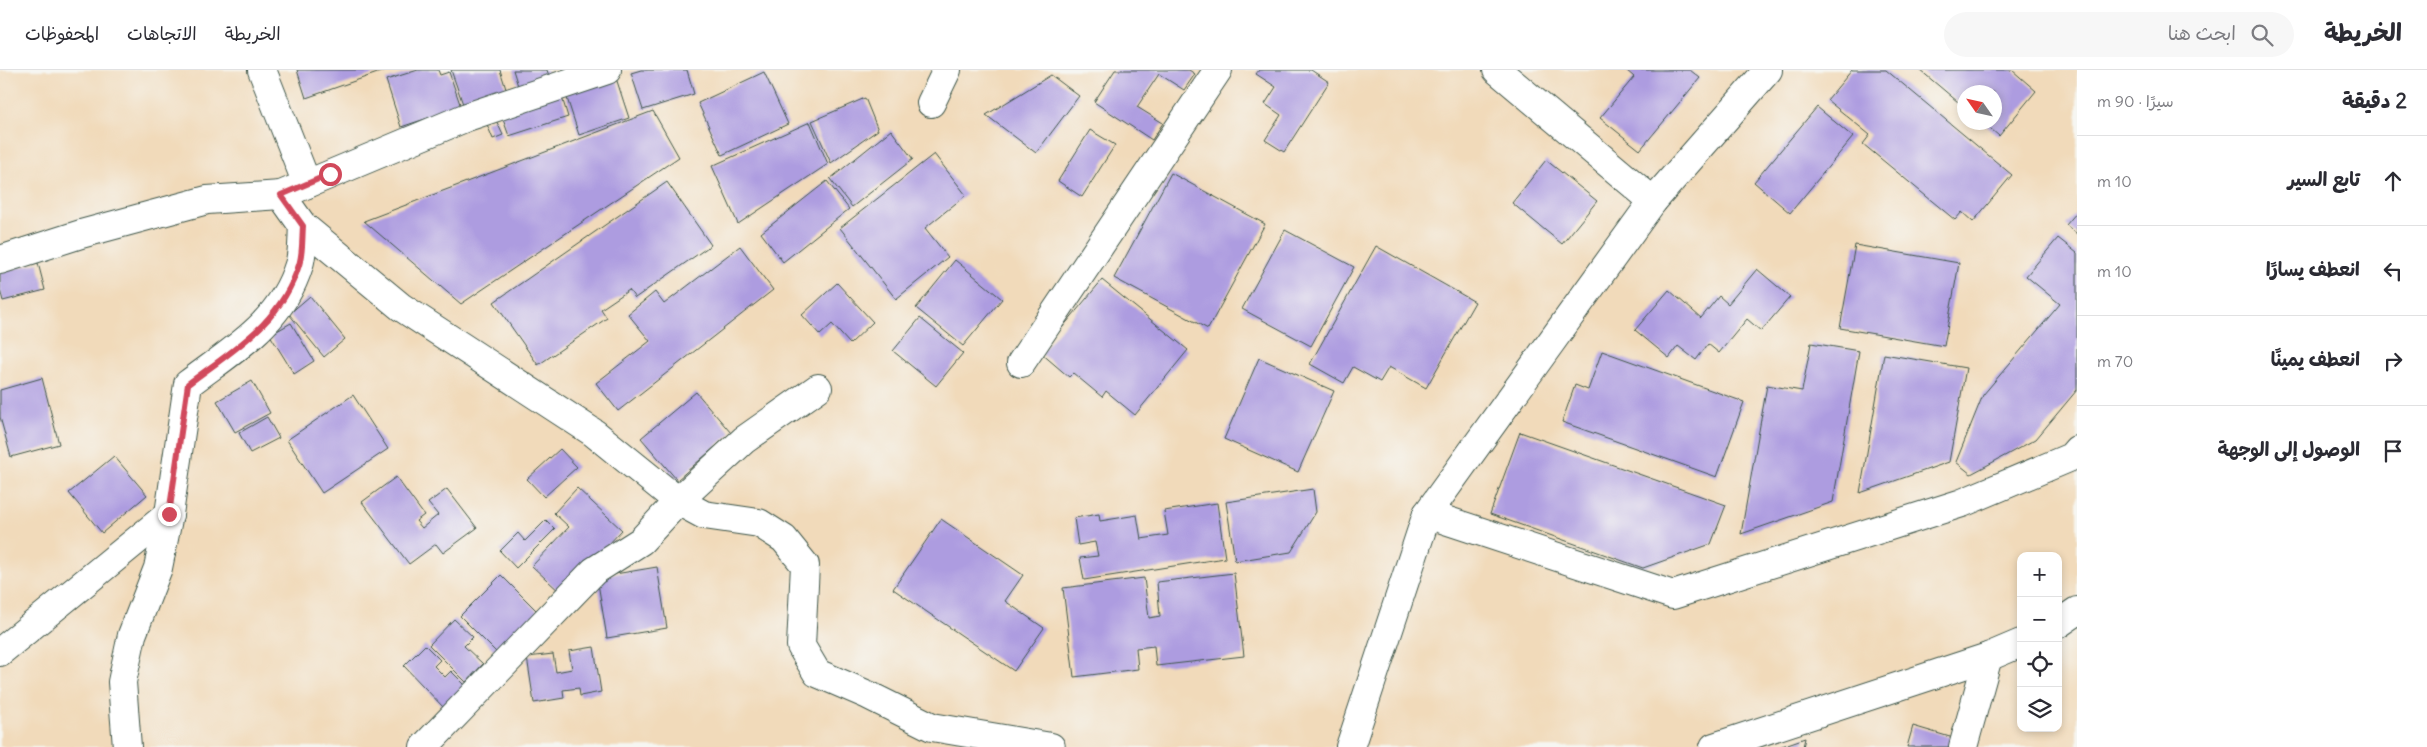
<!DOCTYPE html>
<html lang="ar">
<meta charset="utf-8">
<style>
body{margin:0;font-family:Delius,"Playpen Sans Arabic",sans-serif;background:#f7f7f7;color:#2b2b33;direction:rtl}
.controls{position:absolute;right:15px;bottom:15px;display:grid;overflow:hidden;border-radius:10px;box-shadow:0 2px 8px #0003}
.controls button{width:45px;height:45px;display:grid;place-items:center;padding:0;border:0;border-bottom:1px solid #e1e1e2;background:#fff;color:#2b2b33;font:25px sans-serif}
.compass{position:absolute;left:1957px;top:15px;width:45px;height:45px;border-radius:50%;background:#fff;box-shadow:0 2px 8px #0003;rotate:304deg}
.stop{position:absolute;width:15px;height:15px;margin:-11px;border:4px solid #d1495b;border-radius:50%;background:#fff}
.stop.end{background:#d1495b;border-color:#fff;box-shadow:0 1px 5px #0008}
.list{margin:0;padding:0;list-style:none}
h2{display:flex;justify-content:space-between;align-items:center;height:65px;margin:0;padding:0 20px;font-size:21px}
h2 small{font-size:16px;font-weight:400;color:#7c7c81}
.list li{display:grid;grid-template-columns:32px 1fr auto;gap:15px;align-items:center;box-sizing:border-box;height:90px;padding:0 20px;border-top:1px solid #e1e1e2}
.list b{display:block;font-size:19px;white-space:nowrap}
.list em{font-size:16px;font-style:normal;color:#7c7c81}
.icon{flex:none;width:28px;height:28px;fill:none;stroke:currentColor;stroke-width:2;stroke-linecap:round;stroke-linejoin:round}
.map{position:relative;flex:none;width:2077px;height:677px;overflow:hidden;direction:ltr}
header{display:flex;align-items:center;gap:30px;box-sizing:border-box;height:70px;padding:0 25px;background:#fff;border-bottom:1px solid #e1e1e2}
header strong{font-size:24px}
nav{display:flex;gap:28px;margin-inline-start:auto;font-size:18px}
.search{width:350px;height:45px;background:#f7f7f7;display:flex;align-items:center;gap:12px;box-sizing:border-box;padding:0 18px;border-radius:28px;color:#7c7c81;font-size:19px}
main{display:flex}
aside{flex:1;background:#fff}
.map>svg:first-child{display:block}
.building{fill:#ad9ce0}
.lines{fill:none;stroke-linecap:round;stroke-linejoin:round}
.minor-casing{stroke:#3e5548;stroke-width:30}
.minor{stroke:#fff;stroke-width:28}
.route{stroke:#d1495b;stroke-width:6}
</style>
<header>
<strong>الخريطة</strong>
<div class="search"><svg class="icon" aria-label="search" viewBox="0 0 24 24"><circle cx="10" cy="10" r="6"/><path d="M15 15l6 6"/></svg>ابحث هنا</div>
<nav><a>الخريطة</a><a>الاتجاهات</a><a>المحفوظات</a></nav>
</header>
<main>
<aside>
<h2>2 دقيقة<small>سيرًا · 90 m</small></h2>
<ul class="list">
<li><svg class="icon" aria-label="ahead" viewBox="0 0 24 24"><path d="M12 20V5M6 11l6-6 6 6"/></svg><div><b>تابع السير</b></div><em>10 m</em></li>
<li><svg class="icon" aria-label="left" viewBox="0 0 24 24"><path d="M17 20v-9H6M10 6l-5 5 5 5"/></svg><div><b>انعطف يسارًا</b></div><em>10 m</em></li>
<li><svg class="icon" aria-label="right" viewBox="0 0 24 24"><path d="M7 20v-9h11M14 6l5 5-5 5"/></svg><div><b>انعطف يمينًا</b></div><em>70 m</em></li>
<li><svg class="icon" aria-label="arrive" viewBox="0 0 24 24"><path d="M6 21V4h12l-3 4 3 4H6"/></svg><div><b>الوصول إلى الوجهة</b></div></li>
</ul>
</aside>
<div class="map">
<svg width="2077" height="677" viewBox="0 0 2077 677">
<rect width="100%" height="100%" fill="#f6f6f2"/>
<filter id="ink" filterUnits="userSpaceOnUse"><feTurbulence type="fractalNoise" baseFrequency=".02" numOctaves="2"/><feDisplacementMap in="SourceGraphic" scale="10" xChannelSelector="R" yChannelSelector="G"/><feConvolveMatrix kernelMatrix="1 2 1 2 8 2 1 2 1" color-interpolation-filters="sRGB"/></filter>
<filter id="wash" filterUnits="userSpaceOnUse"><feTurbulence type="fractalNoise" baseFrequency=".0096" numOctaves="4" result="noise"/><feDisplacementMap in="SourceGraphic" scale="20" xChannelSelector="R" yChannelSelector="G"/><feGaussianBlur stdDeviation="1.12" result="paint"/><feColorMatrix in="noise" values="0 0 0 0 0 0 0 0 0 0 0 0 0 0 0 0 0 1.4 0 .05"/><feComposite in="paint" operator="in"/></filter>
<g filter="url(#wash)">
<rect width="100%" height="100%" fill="#f1daba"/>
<g id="blocks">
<!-- building -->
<g class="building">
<path d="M297,0H386L306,28Z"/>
<path d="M418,0H438L440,5L449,2L461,37L401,57L386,10Z"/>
<path d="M451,0H500L507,22L464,37Z"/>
<path d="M513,0H547L549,6L518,16Z"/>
<path d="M641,0H687L694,24L643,40L631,3Z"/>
<path d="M1115,0H1189L1195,4L1184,20L1159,4L1137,37L1163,53L1152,70L1094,32Z"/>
<path d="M1259,0H1311L1329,12L1284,82L1265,70L1281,45L1265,34L1276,17L1256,4Z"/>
<path d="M1626,0H1690L1700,8L1640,80L1600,48L1634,7Z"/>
<path d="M1852,0H1886L2012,105L1973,152L1962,142L1955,150L1863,74L1870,65L1827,30Z"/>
<path d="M1920,0H2012L2036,21L1999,66L1983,52H1994V22H1964V37Z"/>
<path d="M764,2L788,54L722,85L698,33Z"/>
<path d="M615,5L629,48L579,65L565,22Z"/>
<path d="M1051,5L1079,26L1036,83L986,45Z"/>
<path d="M560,21L568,47L509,66L500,41Z"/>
<path d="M865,28L878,60L831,93L812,51Z"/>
<path d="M1817,37L1853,67L1790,143L1754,112Z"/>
<path d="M653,41L679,87L461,234L364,151Z"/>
<path d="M495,48L503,65L493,69L486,52Z"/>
<path d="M810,52L828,94L738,154L712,96Z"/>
<path d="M891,60L913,89L852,137L830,109Z"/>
<path d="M1090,60L1115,75L1082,127L1058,111Z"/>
<path d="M934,84L966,125L925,158L948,187L896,229L840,158Z"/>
<path d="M1546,90L1597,131L1562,174L1512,133Z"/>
<path d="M1171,103L1265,154L1208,259L1114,208Z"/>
<path d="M827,111L849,139L783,192L761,163Z"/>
<path d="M667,112L711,175L635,228L629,220L601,239L607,248L538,295L494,232Z"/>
<path d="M2077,142V164L2066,155Z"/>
<path d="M1285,160L1354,197L1311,276L1242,239Z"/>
<path d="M2058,168L2077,183V320L2036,369L1971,404L1956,392L1983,325L2060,234L2026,206Z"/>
<path d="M1855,175L1959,193L1944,276L1840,258Z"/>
<path d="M740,176L773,220L618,341L596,313L650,271L628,244L655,222L664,234Z"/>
<path d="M1376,176L1475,232L1426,318L1389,297L1380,312L1353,297L1344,313L1310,294Z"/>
<path d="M955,190L1002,229L963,276L916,238Z"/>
<path d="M38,193L45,220L3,231L0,220V202Z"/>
<path d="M1757,199L1790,227L1761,261L1747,249L1719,283L1708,274L1696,290L1678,276L1669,288L1635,260L1669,220L1701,248L1719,226L1728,234Z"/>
<path d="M1102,210L1188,280L1135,345L1106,321L1102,327L1073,303L1069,307L1041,283Z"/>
<path d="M837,213L873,252L850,274L832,254L820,265L802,245Z"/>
<path d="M310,226L345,269L324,287L289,244Z"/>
<path d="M920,248L963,283L936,316L893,281Z"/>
<path d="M291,253L314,291L294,304L270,265Z"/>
<path d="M1811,273L1859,281L1833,432L1741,464L1767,315L1802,321Z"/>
<path d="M1602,281L1744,332L1717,407L1562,352L1575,315L1588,320Z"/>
<path d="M1884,284L1966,298L1949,392L1860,423Z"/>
<path d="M1259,288L1334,321L1298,402L1224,369Z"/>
<path d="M42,308L59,374L11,387L0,347V320Z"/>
<path d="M252,311L270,343L235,362L217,331Z"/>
<path d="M696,322L731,363L677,410L641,368Z"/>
<path d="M353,325L388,379L322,423L287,370Z"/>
<path d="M267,347L279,368L250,383L239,363Z"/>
<path d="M1520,362L1726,435L1711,474L1643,498L1490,444Z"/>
<path d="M560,379L577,397L544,427L527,409Z"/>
<path d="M114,386L147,425L102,463L69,423Z"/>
<path d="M396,407L424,445L416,451L422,458L438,445L428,433L447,419L477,458L443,483L436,474L409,494L362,432Z"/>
<path d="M577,418L622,460L562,524L532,496L569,457L554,443Z"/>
<path d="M1313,419L1316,442L1291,482L1235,491L1226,432Z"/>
<path d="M1217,433L1225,488L1084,510L1080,488L1098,486L1095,472L1078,475L1074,448L1099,444L1100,451L1137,445L1141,469L1168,465L1164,441Z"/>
<path d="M941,449L1023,505L1005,531L1044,558L1014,601L893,519Z"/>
<path d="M546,450L555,459L516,498L500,481L518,463L525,471Z"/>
<path d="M657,497L667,558L607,568L597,507Z"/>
<path d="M1234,503L1244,586L1156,596L1154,576L1136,578L1138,599L1074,607L1063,518L1144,508L1149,548L1160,546L1157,512Z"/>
<path d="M501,505L541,545L500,586L460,546Z"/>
<path d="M454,549L473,567L464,576L483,594L466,612L429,575Z"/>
<path d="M425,575L440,590L434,596L445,607L451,601L467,617L444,638L404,596Z"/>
<path d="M594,577L601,622L580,626L579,618L563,620L564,628L534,633L527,587L553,584L556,602L572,599L569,581Z"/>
<path d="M1913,656L1960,670L1958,677H1907Z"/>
<path d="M1805,668L1803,677H1779Z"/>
</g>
</g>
</g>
<g filter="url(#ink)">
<use href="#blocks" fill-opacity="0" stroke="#3e5548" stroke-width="1"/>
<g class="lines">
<!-- minor casing -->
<g class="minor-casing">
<g id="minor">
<path d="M262,0L307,114"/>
<path d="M1497,0L1653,131"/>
<path d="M931,33L947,0"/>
<path d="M281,125L303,156L401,237L594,363L678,431L704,445L759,453L784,469L805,495L801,576L817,603L868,625L932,657L1051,677"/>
<path d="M0,190L81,164L207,130L281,125L467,47L607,0"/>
<path d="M1021,293L1218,0"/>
<path d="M1427,444L1673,525L1962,433L2071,387L2077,380"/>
<path d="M2058,554L2077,541"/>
<path d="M0,582L169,444"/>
<path d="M127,677L122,612L132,565L158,498L169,444L188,314C234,279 281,253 299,195C303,183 302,168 303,156"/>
<path d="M424,677L594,501L641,471L678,431L744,370L818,318"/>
<path d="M1350,677L1427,444L1653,131L1768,0"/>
<path d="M1714,677L1988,587L2021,573"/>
<path d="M1963,677L1988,587"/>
</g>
</g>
<!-- minor -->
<use href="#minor" class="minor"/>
</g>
</g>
<g class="lines" filter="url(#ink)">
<!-- route -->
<path class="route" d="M169,444L188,314C234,279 281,253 299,195C303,183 302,168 303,156L281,125L330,104"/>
</g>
</svg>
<div class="controls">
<button>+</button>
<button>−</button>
<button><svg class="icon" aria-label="locate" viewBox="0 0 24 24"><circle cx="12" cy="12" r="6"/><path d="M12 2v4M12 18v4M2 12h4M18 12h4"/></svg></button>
<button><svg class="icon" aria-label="layers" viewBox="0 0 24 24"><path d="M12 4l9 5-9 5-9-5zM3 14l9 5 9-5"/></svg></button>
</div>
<svg class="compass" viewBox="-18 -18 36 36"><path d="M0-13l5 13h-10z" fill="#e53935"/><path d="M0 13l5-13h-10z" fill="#7c7c81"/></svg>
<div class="stop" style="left:330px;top:104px"></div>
<div class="stop end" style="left:169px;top:444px"></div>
</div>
</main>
